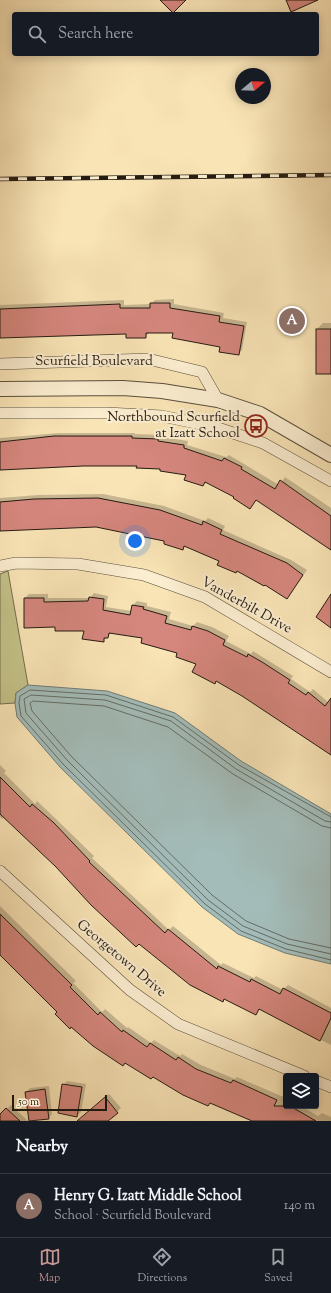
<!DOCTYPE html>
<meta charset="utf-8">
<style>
body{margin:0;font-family:"Sorts Mill Goudy",serif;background:#20242c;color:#f1f3f6}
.controls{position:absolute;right:12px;bottom:12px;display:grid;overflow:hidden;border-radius:4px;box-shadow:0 2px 10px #0003}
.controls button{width:36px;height:36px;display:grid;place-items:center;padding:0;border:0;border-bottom:1px solid #363941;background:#171b24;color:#f1f3f6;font:20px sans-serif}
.compass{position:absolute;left:235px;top:68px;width:36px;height:36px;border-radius:50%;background:#171b24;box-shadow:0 2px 10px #0003;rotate:71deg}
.scale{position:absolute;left:12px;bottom:10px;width:95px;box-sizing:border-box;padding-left:4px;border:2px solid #241b11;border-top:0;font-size:11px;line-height:14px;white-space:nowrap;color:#241b11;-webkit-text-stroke:3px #fbedd0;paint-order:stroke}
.you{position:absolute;left:135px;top:541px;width:14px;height:14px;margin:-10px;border:3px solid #fff;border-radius:50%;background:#1a73e8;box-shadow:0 0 0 6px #1a73e833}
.badge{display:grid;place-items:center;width:26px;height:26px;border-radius:50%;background:#c59692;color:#fff;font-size:13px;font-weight:700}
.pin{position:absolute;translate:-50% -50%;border:2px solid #fff;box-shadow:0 1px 4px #0006}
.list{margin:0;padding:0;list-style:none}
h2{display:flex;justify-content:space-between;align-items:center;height:52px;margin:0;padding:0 16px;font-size:17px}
h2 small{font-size:13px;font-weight:400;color:#9ea1a6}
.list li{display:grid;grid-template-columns:26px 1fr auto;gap:12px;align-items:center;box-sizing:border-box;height:64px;padding:0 16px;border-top:1px solid #363941}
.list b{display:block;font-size:15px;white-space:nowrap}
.list p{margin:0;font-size:13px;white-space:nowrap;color:#9ea1a6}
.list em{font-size:13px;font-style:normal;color:#9ea1a6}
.icon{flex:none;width:22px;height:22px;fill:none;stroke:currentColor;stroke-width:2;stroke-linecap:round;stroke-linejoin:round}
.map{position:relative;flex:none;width:331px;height:1121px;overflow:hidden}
.search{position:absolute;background:#171b24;box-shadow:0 2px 10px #0003;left:12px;right:12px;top:12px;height:44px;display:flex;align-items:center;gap:10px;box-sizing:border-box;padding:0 14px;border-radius:4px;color:#9ea1a6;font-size:15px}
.sheet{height:116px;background:#171b24}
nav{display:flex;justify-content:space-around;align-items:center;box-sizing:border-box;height:56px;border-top:1px solid #363941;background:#171b24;font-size:11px;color:#9ea1a6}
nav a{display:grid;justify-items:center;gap:2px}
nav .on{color:#c59692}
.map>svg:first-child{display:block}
.green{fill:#c4c289;stroke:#746e4d}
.water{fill:#a3bcb9;stroke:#707c76}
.shadow{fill:#0003}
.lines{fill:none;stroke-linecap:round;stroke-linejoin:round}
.shore{stroke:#646c65;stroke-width:1}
.building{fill:#d5867d;stroke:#241b11}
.minor-casing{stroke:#594d3a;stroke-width:12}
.tertiary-casing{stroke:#594d3a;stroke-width:16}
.minor{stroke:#fbedd0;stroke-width:11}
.tertiary{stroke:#fbedd0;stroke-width:14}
.rail-casing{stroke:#241b11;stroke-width:4.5}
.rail{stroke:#fbedd0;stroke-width:3;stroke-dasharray:9;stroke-linecap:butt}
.labels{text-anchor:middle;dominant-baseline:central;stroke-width:4;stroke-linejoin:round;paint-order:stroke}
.street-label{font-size:14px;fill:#241b11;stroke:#fbedd0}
.poi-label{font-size:14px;fill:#241b11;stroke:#fbedd0;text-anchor:end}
</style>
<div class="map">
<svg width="331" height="1121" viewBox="0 0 331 1121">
<rect width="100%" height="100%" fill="#f9e4b6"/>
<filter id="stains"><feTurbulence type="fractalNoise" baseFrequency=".005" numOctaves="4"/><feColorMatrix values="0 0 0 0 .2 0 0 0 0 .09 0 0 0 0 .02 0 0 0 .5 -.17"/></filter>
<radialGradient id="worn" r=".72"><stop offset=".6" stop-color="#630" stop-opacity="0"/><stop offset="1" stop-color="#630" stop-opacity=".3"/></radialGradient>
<!-- green -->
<path class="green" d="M8,571L28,685L16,693L15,703L0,704V574Z"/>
<!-- water -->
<path class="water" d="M28,685L107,691L175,713L241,761L331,814V964L285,953L238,934L202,907L60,767L17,717L15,703L16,693Z"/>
<!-- shadow -->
<g class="shadow">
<path d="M174,299V304L224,313L223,318L247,322L242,350L238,354L221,346L174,332L149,333L145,337L127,333L0,336V305L124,300V305L151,304L155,300Z"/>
<path d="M323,323H331V373L317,329Z"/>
<path d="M59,433H135V434L162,435V437L188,441L187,445L226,457L229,455L279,485L285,477L331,508V546L257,499L250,507L235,496L207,482L203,485L187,474L161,468L138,465H57L0,470V438Z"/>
<path d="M103,494L164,506L205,521L208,518L225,526L223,530L291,560L307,570L287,598L265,584L220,561L186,545L183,549L166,540L96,526L0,530V498L38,495Z"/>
<path d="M94,593L108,596L106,607L132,611L133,605L137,601L147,603V606L171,612L169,619L193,626L197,622L212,627L229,636L226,641L251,654L253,651L293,676L291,679L310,692L313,689L329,703L331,702V754L197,663L179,653L144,637L112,632L103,641L85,630L56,626L25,598L29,594H48V598H90Z"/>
<path d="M0,765L6,771L4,773L35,804L37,801L57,820L94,856L92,858L169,930L173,926L221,965L223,963L254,978L256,976L283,990L288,985L331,1008V1045L260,1009L256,1014L225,999L223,1001L114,925L78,891L79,890L28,838L4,817L2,819L0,817Z"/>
<path d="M0,906L76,981L73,983L102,1012L105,1009L127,1028L128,1027L151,1043L154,1040L180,1056L182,1054L201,1065L235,1079L237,1077L286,1098V1106H301L318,1116L322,1113L331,1117V1121H256L126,1062L123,1065L59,1012L0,954Z"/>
<path d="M67,1081L86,1084L81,1112L77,1116L63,1085Z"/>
<path d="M49,1086L52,1114L49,1118L30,1121L26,1092L30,1088Z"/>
<path d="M109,1094L121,1108L107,1121H87V1113Z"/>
<path d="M11,1105L28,1121H0V1116Z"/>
</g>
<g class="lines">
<!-- shore -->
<g class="shore">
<path d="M331,817L239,765L173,717L106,695L30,690L20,696L19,703L21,716L63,764L205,904L241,931L286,949L331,960"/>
<path d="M331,822L325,821L236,769L171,721L105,700L31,695L24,699L26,713L67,760L208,900L243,926L287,944L331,954"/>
<path d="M331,828L322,826L233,774L168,727L104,706L33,701L30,703L32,711L71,756L212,895L246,921L289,939L331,948"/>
</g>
</g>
<!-- building -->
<g class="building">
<path d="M160,0H186L173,13Z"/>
<path d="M286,0H318L291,12Z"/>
<path d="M150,303H170V308L220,316L219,322L244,326L239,355L219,352L220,347L172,338L173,333H146V338H126V334L0,338V309L120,304V308H150Z"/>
<rect x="316" y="329" width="15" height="45"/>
<path d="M54,436H132V438L158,439V441L184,445V448L222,461L224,458L242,467L241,469L275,489L280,480L331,516V550L256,500L250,509L233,498L234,497L205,482L203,486L184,480L186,475L160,471V469L136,468L137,466H83L0,470V442Z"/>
<path d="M98,498L160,510L202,525L203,521L222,530L220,534L287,563L303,575L287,599L265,585L264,586L237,571L236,573L217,565L219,561L184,546L183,550L164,544V541L96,527L0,531V502L34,499Z"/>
<path d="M331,594V628L316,617Z"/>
<path d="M89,597L104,599L103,610L130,615L132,605L144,607L143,609L167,616L165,623L191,630L192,626L208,631L225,640L223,645L247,657L248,654L262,662L290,680L288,683L306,695L308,692L325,706L331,698V755L242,696L216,681L215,684L192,672L196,664L176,657L177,653L141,643L142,638L109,633L108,638H104V642L82,639L84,631H55V627L24,628V598H44V602L88,601Z"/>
<path d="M0,777L30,807L32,804L54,823L90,861L89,862L165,933L168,929L217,969L218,966L250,982L251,979L280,994L283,988L331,1013V1018L320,1041L259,1009L256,1015L224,999L223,1002L190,985L139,944L136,947L91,905L56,867L0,814Z"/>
<path d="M0,914L72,985L70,987L98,1015L100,1012L122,1032L123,1030L147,1047L150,1043L176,1060L178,1057L196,1069L231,1083L233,1080L277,1100L274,1106H290L316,1121H252L210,1103L208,1106L183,1095L153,1077L151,1079L125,1063L123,1066L93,1046L71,1027L70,1029L55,1014L57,1012L0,955Z"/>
<path d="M62,1084L82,1087L77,1117L58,1113Z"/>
<path d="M45,1089L49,1119L29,1121L25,1092Z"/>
<path d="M105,1097L118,1113L108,1121H77Z"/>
<path d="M6,1108L20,1121H0V1114Z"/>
</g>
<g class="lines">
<!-- minor casing -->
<g class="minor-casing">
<g id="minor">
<path d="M0,364L148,359L202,372L218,400"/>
<path d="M0,413H107L162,416L215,427L263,443L331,481"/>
<path d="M0,566L16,563L78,564L144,575L205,597L331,672"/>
<path d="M0,871L130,990L178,1024L304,1076"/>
<path d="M316,1081L331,1087"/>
</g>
</g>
<!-- tertiary casing -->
<g class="tertiary-casing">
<path id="tertiary" d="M0,389L123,388L162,391L218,400L260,414L331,455"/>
</g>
<!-- minor -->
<use href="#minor" class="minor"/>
<!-- tertiary -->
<use href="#tertiary" class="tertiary"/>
<!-- rail casing -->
<g class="rail-casing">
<path id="rail" d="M0,179L331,175"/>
</g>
<!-- rail -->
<use href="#rail" class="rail"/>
</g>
<!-- icons -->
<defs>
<g id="bus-ring" transform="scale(1.15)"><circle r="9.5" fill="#fbedd0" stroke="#8f2418" stroke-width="1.5"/><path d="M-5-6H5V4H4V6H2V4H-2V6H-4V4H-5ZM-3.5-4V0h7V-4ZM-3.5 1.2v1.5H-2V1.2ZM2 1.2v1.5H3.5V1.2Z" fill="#8f2418"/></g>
</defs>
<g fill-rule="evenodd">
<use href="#bus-ring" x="256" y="426"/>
</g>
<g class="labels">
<!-- street labels -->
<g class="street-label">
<text x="94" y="362">Scurfield Boulevard</text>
<text transform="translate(246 606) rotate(29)">Vanderbilt Drive</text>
<text transform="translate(121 959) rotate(40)">Georgetown Drive</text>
</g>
<!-- poi labels -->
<g class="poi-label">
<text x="240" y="418">Northbound Scurfield<tspan x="240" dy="16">at Izatt School</tspan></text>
</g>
</g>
<rect width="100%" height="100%" filter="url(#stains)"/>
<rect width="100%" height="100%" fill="url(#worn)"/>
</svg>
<div class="controls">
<button><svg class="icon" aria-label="layers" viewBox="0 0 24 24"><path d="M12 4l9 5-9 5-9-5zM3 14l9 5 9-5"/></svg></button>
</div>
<svg class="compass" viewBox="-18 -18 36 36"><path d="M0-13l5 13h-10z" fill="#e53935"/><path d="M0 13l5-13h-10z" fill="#9ea1a6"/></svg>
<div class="scale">50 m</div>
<div class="you"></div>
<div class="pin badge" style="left:292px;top:321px;background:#8d6e63">A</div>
<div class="search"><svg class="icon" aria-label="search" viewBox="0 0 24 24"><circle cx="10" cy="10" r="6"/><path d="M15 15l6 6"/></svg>Search here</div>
</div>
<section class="sheet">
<h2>Nearby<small></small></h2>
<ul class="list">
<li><span class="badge" style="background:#8d6e63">A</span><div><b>Henry G. Izatt Middle School</b><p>School · Scurfield Boulevard</p></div><em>140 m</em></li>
</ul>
</section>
<nav>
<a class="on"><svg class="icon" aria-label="map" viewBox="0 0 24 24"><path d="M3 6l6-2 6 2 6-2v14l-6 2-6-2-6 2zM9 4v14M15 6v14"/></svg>Map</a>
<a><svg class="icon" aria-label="directions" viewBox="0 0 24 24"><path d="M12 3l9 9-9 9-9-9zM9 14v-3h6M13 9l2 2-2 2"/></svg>Directions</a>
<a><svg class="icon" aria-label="saved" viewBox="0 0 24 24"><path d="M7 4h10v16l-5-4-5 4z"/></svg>Saved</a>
</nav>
